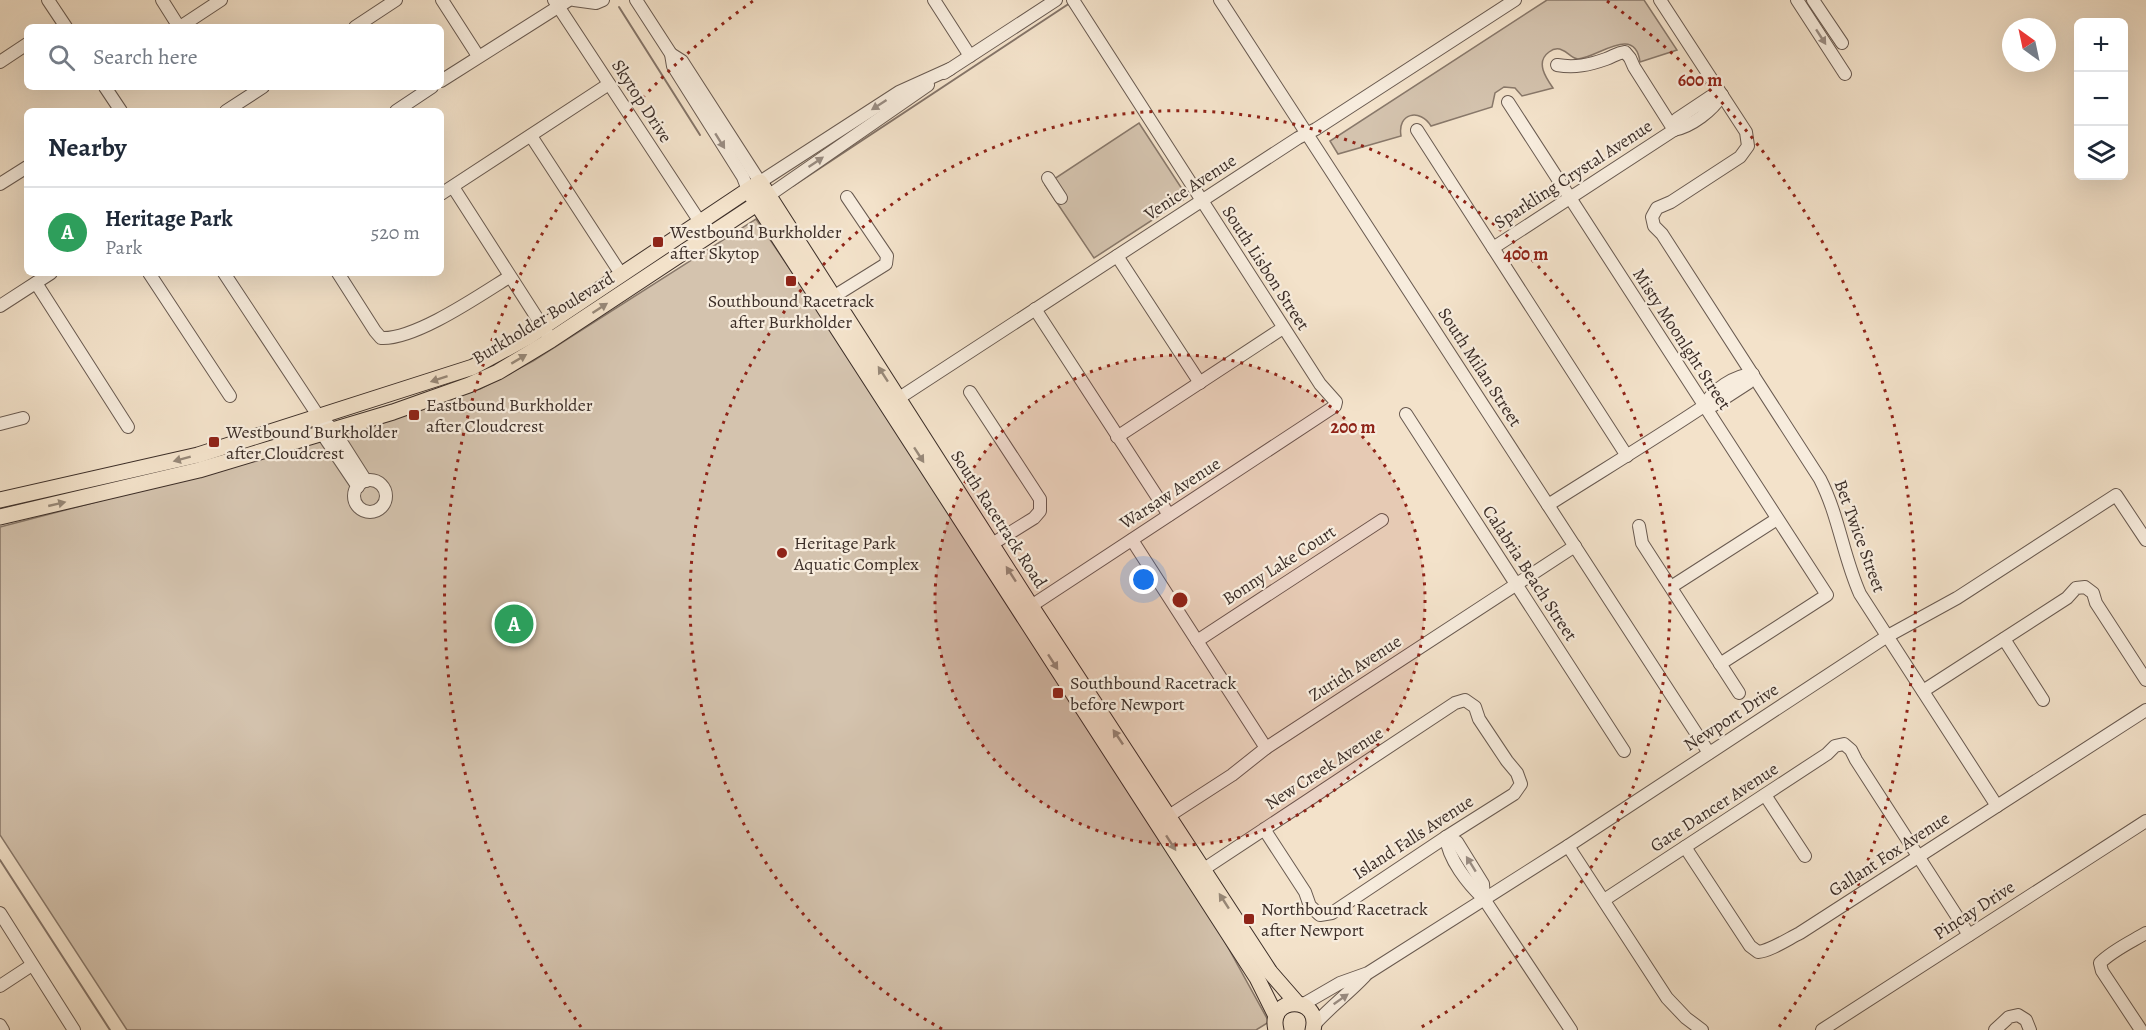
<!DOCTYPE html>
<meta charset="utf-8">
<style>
body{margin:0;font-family:Alegreya,serif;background:#f2f2f3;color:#1f2937}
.controls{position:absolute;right:18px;top:18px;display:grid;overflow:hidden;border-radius:9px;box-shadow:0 6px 24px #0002}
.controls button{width:54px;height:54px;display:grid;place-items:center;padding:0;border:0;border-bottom:2px solid #e0e1e3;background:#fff;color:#1f2937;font:30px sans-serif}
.compass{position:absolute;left:2002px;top:18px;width:54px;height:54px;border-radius:50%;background:#fff;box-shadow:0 6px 24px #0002;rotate:327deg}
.you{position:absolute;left:1144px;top:580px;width:21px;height:21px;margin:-15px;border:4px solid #fff;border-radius:50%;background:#1a73e8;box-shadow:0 0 0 9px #1a73e833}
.badge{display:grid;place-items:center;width:39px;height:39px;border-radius:50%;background:#7c3aed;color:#fff;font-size:20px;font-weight:700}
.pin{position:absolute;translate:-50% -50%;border:3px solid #fff;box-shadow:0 2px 6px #0006}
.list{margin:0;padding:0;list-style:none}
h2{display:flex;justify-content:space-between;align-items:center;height:78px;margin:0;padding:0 24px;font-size:26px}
h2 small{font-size:20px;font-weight:400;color:#747a83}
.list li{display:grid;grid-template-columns:39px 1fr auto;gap:18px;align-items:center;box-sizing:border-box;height:90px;padding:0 24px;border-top:2px solid #e0e1e3}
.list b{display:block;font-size:22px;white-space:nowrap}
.list p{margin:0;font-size:20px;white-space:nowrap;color:#747a83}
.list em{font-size:20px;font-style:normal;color:#747a83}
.icon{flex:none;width:33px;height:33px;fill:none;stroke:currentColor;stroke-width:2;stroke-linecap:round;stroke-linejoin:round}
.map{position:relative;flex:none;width:2146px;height:1030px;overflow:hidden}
.search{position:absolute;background:#fff;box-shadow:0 6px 24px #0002;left:24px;top:24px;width:420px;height:66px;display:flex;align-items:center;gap:15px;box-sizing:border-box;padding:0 21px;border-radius:9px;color:#747a83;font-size:22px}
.panel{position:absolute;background:#fff;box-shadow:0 6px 24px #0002;left:24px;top:108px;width:420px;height:168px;border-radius:9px}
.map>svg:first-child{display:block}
.green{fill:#d4c3ae;stroke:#88786a;stroke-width:1.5}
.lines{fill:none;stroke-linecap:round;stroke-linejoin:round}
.stream{stroke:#847468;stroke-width:2}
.minor-casing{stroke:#695a50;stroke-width:14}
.major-casing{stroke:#3b2d27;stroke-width:17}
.minor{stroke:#f7ecdd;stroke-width:12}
.major{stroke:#f3e2ca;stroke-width:15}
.oneway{fill:#998c82}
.oneway2{fill:#978878}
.ring{fill:none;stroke:#8f2418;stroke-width:3;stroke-dasharray:3 6}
.poi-dot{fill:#8f2418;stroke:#f7ecdd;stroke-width:2}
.labels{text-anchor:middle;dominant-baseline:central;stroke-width:4.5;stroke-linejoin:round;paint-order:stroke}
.street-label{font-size:18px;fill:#3b2d27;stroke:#f7ecdd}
.poi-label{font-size:18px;fill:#3b2d27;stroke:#f7ecdd;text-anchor:start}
.centre{fill:#8f2418;stroke:#f7ecdd;stroke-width:3}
.ring-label{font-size:18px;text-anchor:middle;font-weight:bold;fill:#8f2418;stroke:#f7ecdd;stroke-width:4.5;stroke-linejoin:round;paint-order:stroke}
</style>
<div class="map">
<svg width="2146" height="1030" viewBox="0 0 2146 1030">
<rect width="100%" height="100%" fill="#f3e2ca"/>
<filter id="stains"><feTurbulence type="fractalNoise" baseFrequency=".00333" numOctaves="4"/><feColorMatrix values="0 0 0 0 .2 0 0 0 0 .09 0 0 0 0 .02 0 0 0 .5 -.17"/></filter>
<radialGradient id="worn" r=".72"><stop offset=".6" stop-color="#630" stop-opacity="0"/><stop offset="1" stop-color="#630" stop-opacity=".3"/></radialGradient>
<!-- green -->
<g class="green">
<path d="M1547,0H1644L1677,50L1640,62C1635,24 1597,58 1578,59C1572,59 1568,52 1562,50C1558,48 1553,49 1549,52C1535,62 1546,78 1553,88L1522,96L1515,88L1504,87L1495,93L1492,107L1431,126C1420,108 1397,113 1401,136L1338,154L1330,141Z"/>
<path d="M1139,123L1184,192L1183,200L1094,258L1045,185Z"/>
<path d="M756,219L1010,594L1169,840L1269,1022L1256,1030H127L0,835V527L96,502L480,389L533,361Z"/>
</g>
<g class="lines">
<!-- stream -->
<g class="stream">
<path d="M619,7L700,135"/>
<path d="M793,186L1070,3"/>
<path d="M0,860L110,1030"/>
</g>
<!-- minor casing -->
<g class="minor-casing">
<g id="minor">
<path d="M48,0L66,27"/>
<path d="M162,0L179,27"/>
<path d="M442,0L478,56"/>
<path d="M554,0L700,222"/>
<path d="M574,0L596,3L603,0"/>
<path d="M636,0L671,54L673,66L743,177L748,190"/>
<path d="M934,0L970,56"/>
<path d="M1220,0L1709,753"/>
<path d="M1660,0L1746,132L1748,146L1740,157L1671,202L1657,208L1652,217L1654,226L1662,234L1820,479C1839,516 1843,556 1860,594L1997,806"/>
<path d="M1797,0L1845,74"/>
<path d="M1813,0L1842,43"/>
<path d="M180,27L221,0"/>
<path d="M355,27L396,0"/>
<path d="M671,54L682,61L760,182L899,92L950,69"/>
<path d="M0,62L27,44"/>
<path d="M1557,65C1575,68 1589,65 1606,59C1614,56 1617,53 1625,52L1630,58L1634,67L1674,130"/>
<path d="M944,73L1056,0"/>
<path d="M441,81L569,0"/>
<path d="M105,87L121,111"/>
<path d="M1508,102L1827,595L1720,664"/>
<path d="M226,111L263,87"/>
<path d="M396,111L432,87"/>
<path d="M1417,130L1627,456"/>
<path d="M1674,130L1677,119L1710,97L1722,95"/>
<path d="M531,136L621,274"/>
<path d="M1048,178L1061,198"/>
<path d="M0,184L27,167"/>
<path d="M453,187L548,335"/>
<path d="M441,194L609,84"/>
<path d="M768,196L928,85"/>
<path d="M1493,248L1674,130C1692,126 1712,111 1722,95"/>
<path d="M1117,256L1200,383"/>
<path d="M149,273L230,396"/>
<path d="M224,273L319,417L333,429L366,481"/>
<path d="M338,273L375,331L381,338C415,340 480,295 509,277"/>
<path d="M36,283L128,427"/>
<path d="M833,297L886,264L887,256L847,197"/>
<path d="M0,306L51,273"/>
<path d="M1035,309L1169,515"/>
<path d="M970,392L1040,499V511L1034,518L992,544"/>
<path d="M893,402L1298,138L1316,129L1515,0"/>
<path d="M1406,414L1624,751"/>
<path d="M0,424L23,418"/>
<path d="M320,427L321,432L358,487"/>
<path d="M1117,437L1283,328"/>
<circle cx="370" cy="496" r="16"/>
<path d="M1548,505C1600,472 1653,440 1704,406L1714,405L1748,383L1753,374C1735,375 1712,390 1704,406"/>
<path d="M1639,526L1642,543L1739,693"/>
<path d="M1132,540L1266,748"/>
<path d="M1671,587L1777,519"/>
<path d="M1025,610L1335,406L1336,402L1320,384L1073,0"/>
<path d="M2004,639L2043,700"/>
<path d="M1197,641L1382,520"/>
<path d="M1923,691L2067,598L2076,588L2085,587L2093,593L2096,603L2146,680"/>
<path d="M1765,795L1805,856"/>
<path d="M1161,821L1232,775L1266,748L1575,546"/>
<path d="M1446,837C1448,859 1468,884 1484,899L1571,1030"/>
<path d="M1446,837L1457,842L1483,884L1484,899"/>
<path d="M1568,846L1667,998L1686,1018L1702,1030"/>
<path d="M1685,847L1750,946L1758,952C1770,951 1788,939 1800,933L2146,710"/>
<path d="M1204,869L1455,703L1465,700L1475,707L1479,719L1507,761L1517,773L1521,784L1514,794L1446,837L1332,913L1320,915L1310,906L1305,892L1264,829"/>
<path d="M1604,900L1827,754L1835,746L1844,744L1851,750L1856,760L1969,935"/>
<path d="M0,913L74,1030"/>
<path d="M0,986L32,965"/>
<path d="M1302,1005L1340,983L1368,973L1568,846L1886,637L1957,598L2116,495L2146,540"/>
<path d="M0,1025L3,1030"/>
<path d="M1314,1025C1330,1007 1348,994 1365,976"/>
<path d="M1822,1030L2146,821"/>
<path d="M1995,1030L2009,1017L2018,1015L2026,1020L2030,1030"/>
<path d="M2141,1030L2102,971L2100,963C2113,950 2131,942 2146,933"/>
</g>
</g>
<!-- major casing -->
<g class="major-casing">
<g id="major">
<path d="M748,190L1257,978L1276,1016"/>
<path d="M0,500L198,455L473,367L528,337L760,182L1031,606L1270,972L1297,1003"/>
<path d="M0,517L199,470L393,412L469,385L498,372L551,340L764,199"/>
<path d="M1276,1030C1267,995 1322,995 1313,1030"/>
</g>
</g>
<!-- minor -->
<use href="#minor" class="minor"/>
<!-- major -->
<use href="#major" class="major"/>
</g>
<!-- one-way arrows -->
<defs><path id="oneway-solid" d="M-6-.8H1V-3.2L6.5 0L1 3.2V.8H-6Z" transform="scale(1.5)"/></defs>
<g class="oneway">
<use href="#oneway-solid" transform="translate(1821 37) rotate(57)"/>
<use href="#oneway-solid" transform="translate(879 105) rotate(147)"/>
<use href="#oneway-solid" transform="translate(720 141) rotate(58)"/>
<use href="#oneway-solid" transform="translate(816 162) rotate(-34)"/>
<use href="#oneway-solid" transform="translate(1471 864) rotate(-122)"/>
<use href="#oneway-solid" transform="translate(1341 999) rotate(-35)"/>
</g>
<g class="oneway2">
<use href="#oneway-solid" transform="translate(600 308) rotate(-33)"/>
<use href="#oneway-solid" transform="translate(519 359) rotate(-31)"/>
<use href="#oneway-solid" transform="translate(883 374) rotate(-123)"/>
<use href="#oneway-solid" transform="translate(439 379) rotate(162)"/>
<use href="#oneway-solid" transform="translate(919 455) rotate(57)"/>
<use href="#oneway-solid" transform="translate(182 459) rotate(165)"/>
<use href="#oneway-solid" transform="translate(57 504) rotate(-13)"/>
<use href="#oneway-solid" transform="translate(1011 574) rotate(-123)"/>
<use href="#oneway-solid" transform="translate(1053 662) rotate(57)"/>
<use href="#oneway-solid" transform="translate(1118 737) rotate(-124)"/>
<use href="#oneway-solid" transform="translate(1171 843) rotate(57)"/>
<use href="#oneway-solid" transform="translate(1224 901) rotate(-123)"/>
</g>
<!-- distance rings -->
<circle cx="1180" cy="600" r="245" fill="#8f2418" fill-opacity=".12"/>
<g class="ring">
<circle cx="1180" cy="600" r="245"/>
<path d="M942 1029A490 490 0 1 1 1418 1029"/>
<path d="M581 1027A736 736 0 0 1 753 1M1607 1A736 736 0 0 1 1779 1027"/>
</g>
<!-- markers -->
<g class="poi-dot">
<rect x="652" y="236" width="12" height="12" rx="3"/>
<rect x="785" y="275" width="12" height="12" rx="3"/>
<rect x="408" y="409" width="12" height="12" rx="3"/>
<rect x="208" y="436" width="12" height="12" rx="3"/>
<circle cx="782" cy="553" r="6"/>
<rect x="1052" y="687" width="12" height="12" rx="3"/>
<rect x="1243" y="913" width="12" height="12" rx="3"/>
</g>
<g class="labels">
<!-- street labels -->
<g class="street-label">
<text transform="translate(642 101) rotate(57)">Skytop Drive</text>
<text transform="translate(1573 174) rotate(-33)">Sparkling Crystal Avenue</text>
<text transform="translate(1190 187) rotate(-33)">Venice Avenue</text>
<text transform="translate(1266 268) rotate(57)">South Lisbon Street</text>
<text transform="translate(543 318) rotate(-31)">Burkholder Boulevard</text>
<text transform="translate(1682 339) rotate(57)">Misty Moonlght Street</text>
<text transform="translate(1480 367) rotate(57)">South Milan Street</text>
<text transform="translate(1170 493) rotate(-33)">Warsaw Avenue</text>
<text transform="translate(999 519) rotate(57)">South Racetrack Road</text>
<text transform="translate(1860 536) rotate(70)">Bet Twice Street</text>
<text transform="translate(1279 565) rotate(-33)">Bonny Lake Court</text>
<text transform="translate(1530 573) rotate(57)">Calabria Beach Street</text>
<text transform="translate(1355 668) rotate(-33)">Zurich Avenue</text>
<text transform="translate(1731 717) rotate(-33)">Newport Drive</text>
<text transform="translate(1324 768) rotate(-33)">New Creek Avenue</text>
<text transform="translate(1714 807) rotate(-33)">Gate Dancer Avenue</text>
<text transform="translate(1413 837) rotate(-33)">Island Falls Avenue</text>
<text transform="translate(1889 854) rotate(-33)">Gallant Fox Avenue</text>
<text transform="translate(1974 910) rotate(-33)">Pincay Drive</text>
</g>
<!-- poi labels -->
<g class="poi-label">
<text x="670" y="232">Westbound Burkholder<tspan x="670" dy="21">after Skytop</tspan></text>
<text x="791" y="301" text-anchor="middle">Southbound Racetrack<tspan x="791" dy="21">after Burkholder</tspan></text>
<text x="426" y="405">Eastbound Burkholder<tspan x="426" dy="21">after Cloudcrest</tspan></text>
<text x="226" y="432">Westbound Burkholder<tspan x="226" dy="21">after Cloudcrest</tspan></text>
<text x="794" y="543">Heritage Park<tspan x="794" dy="21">Aquatic Complex</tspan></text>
<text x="1070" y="683">Southbound Racetrack<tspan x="1070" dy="21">before Newport</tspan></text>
<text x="1261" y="909">Northbound Racetrack<tspan x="1261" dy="21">after Newport</tspan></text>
</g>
</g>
<circle cx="1180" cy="600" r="9" class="centre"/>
<g class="ring-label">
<text x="1700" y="86">600 m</text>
<text x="1526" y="260">400 m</text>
<text x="1353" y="433">200 m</text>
</g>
<rect width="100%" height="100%" filter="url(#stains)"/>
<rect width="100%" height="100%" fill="url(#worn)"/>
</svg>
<div class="controls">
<button>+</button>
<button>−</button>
<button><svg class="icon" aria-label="layers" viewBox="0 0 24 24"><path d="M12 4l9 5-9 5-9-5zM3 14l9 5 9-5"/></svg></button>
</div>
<svg class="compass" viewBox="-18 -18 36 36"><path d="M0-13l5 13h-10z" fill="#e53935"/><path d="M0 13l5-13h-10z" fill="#747a83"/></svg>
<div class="you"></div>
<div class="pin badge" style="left:514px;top:624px;background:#2e9e5b">A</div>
<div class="search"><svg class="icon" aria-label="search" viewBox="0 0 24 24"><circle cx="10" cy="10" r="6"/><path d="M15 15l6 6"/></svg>Search here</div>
<section class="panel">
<h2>Nearby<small></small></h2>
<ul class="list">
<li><span class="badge" style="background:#2e9e5b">A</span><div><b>Heritage Park</b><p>Park</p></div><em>520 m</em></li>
</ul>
</section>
</div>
